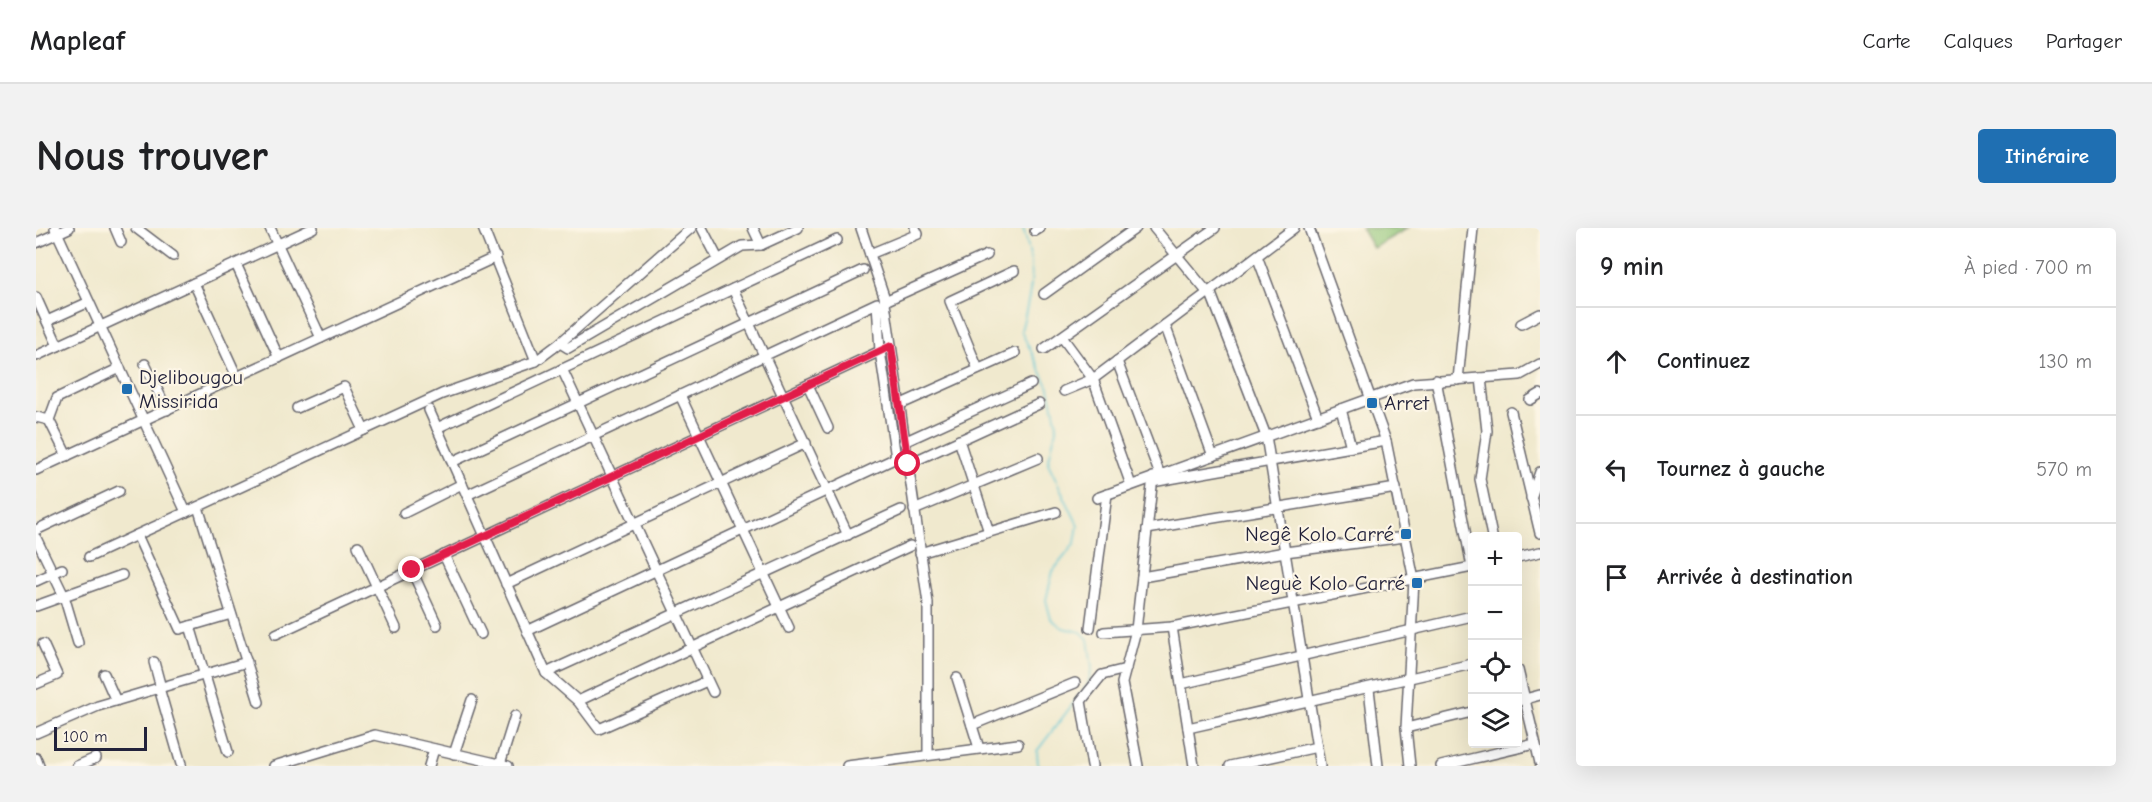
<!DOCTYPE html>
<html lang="fr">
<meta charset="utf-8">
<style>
body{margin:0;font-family:"Comic Neue",sans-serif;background:#f2f2f2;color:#202124}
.controls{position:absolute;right:18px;bottom:18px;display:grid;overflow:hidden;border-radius:6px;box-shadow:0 6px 24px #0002}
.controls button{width:54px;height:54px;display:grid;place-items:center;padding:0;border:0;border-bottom:2px solid #e0e0e0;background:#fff;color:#202124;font:30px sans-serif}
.scale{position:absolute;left:18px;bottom:15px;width:93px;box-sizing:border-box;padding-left:6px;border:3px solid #22223b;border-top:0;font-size:16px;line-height:21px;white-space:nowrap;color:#22223b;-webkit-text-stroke:4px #fcf5e5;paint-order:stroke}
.stop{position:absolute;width:18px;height:18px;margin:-14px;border:4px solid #e11d48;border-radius:50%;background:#fff}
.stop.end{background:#e11d48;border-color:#fff;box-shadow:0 2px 6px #0008}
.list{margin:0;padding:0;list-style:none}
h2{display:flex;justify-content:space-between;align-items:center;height:78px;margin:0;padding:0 24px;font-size:26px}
h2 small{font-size:20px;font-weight:400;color:#757577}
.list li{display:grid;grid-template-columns:39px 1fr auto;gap:18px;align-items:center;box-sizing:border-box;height:108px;padding:0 24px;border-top:2px solid #e0e0e0}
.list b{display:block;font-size:22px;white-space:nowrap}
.list em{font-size:20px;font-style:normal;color:#757577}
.icon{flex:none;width:33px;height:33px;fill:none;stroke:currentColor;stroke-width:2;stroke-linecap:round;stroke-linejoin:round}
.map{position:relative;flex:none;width:1504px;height:538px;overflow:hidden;border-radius:6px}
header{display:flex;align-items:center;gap:36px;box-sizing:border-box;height:84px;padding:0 30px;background:#fff;border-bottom:2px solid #e0e0e0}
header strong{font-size:28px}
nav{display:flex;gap:33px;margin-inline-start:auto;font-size:21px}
.intro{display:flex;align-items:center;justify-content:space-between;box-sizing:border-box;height:144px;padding:0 36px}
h1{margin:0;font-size:42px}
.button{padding:15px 27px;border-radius:6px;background:#1f6fb2;color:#fff;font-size:21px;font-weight:700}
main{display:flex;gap:36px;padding:0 36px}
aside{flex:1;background:#fff;border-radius:6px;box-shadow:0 6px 24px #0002}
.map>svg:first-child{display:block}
.green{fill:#8fc577;stroke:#587459;stroke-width:1.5}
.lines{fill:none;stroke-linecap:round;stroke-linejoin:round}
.stream{stroke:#59c4d4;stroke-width:1.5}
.minor-casing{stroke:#6a686e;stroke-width:12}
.minor{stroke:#fff;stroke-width:9}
.route{stroke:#e11d48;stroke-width:8}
.poi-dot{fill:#1f6fb2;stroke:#fcf5e5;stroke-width:2}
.labels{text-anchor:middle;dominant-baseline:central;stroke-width:4.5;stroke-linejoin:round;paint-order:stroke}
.poi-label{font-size:21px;fill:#22223b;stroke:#fcf5e5;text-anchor:start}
</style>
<header>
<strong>Mapleaf</strong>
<nav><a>Carte</a><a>Calques</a><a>Partager</a></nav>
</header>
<div class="intro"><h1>Nous trouver</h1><a class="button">Itinéraire</a></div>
<main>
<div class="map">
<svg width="1504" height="538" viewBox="0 0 1504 538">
<rect width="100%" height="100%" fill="#fcf5e5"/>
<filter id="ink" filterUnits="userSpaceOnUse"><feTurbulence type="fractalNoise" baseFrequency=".0167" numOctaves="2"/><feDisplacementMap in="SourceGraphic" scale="12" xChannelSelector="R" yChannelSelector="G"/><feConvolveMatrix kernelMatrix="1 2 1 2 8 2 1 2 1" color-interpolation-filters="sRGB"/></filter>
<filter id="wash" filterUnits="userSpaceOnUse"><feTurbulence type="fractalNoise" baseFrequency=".008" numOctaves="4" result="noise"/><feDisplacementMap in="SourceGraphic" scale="24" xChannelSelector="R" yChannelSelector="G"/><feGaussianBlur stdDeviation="1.35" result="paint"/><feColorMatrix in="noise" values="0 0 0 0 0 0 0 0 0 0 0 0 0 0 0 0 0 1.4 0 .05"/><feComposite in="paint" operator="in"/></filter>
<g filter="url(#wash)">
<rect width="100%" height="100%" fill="#f0e9ce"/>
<!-- green -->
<path class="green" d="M1325,0H1372L1337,20Z"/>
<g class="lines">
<!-- stream -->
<path class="stream" d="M987,0C1001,44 996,60 985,103L1013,160L1021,197L1012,235L1042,297L1039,315L1017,343L1010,372L1015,391L1027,400L1045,404L1052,411L1056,439L1052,456L1001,523L1002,538"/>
</g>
</g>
<g filter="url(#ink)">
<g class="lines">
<!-- minor casing -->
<g class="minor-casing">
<g id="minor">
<path d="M19,0L150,284"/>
<path d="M79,0L85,14"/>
<path d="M100,0L137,28"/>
<path d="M234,0L285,110"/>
<path d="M447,0L500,133"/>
<path d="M666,0L682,31"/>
<path d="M717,0L725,17"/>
<path d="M825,0L848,68L892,375V526"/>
<path d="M1118,0L1172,65"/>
<path d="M1273,0L1350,213L1378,352L1370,500L1374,538"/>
<path d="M999,3L1004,0"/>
<path d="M0,15L33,0"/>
<path d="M834,26L882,6L879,0"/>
<path d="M1221,28L1282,190"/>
<path d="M200,36L243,130"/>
<path d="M158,55L201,149"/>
<path d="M697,61L812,307"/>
<path d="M1174,63L1230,208L1284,538"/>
<path d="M1008,66L1100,0"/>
<path d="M0,69L22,118"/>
<path d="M849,73L951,27"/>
<path d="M11,93L53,74"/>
<path d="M1485,96L1504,86"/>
<path d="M1129,97L1177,228"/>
<path d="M1026,109L1057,151L1095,257"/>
<path d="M524,115L532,120L706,18L725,17L762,0"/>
<path d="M1008,121L1179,0"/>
<path d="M0,128L277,0"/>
<path d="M1081,133L1124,247"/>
<path d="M109,136L131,182"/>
<path d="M526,141L677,464"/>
<path d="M942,141L914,73L978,43"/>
<path d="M1445,150L1451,203L1444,251L1456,308"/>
<path d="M1400,152L1436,339"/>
<path d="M1422,152L1437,0"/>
<path d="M772,157L792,200"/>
<path d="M1028,163L1057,151L1258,0"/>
<path d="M644,167L753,400"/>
<path d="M1494,172L1504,166"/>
<path d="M863,177L979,125"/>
<path d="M261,180L308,159L328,202"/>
<path d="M1305,181L1315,219"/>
<path d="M393,182L510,445L542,473L563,501L671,453"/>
<path d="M1475,184L1504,305"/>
<path d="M0,189L13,192"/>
<path d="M401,200L801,12"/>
<path d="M923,212L953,304"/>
<path d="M868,214L995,156"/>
<path d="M31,228L13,192L21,170L84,140"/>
<path d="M416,234L827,42"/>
<path d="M872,236L1003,176"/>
<path d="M0,242L460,29"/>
<path d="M1116,254L1350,213"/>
<path d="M431,267L841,75L844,123L860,230L491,403"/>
<path d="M1061,270L1377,155L1484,147L1504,136"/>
<path d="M1495,270L1504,244"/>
<path d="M162,279L223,474"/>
<path d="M878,282L1002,230"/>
<path d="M368,285L426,256"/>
<path d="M1111,301L1360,260"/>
<path d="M0,302L83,263"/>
<path d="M101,307L144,401L195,386"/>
<path d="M0,310L28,368L42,415"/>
<path d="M322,318L360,400"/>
<path d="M884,325L1020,284"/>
<path d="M408,327L445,406"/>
<path d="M53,329L406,166L500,133L524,115L655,0"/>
<path d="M1482,329L1504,324"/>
<path d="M376,343L401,397"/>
<path d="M1106,349L1249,324L1369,309"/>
<path d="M0,353L26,341"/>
<path d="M470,356L770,215"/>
<path d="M0,378L86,347"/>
<path d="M154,398L192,524"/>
<path d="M1136,399L1158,538"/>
<path d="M1054,400L1071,266"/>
<path d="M1068,404L1136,399L1436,339"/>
<path d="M240,406L855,118"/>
<path d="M118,434L125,460"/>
<path d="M1482,442L1504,535"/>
<path d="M510,445L865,282"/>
<path d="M68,446L80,473"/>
<path d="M921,450L943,520"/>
<path d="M0,456L21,447L7,416"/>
<path d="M1145,456L1436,388"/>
<path d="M123,460L145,536"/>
<path d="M1333,461L1342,538"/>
<path d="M542,473L874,318"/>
<path d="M1482,473L1504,467"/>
<path d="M936,497L1039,455"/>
<path d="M1152,500L1436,436"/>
<path d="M1370,500L1436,484"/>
<path d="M0,505L62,478L211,434"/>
<path d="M418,526L436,472"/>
<path d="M0,530L3,538"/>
<path d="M464,536L479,488"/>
<path d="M41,538L60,530"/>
<path d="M238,538L339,507L472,538"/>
<path d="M393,538L398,521"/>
<path d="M811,538L982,516"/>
<path d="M1056,538L1045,473L1066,447L1090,441"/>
<path d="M1102,538L1086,455L1100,402L1117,249"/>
<path d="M1194,538L1281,519"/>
<path d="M1405,538L1499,516"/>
</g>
</g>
<!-- minor -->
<use href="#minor" class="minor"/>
</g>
</g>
<g class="lines" filter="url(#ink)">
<!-- route -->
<path class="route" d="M376,342L855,118L872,236"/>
</g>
<!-- markers -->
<g class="poi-dot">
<rect x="85" y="155" width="12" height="12" rx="3"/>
<rect x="1330" y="169" width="12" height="12" rx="3"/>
<rect x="1364" y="300" width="12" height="12" rx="3"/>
<rect x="1375" y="349" width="12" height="12" rx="3"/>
</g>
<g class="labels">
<!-- poi labels -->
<g class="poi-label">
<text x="103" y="149">Djelibougou<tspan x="103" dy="24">Missirida</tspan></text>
<text x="1348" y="175">Arret</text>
<text x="1358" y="306" text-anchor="end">Negê Kolo Carré</text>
<text x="1369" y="355" text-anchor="end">Neguè Kolo Carré</text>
</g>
</g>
</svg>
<div class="controls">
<button>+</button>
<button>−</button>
<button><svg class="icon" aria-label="locate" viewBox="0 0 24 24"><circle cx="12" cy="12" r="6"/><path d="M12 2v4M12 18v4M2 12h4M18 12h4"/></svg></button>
<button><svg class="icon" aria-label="layers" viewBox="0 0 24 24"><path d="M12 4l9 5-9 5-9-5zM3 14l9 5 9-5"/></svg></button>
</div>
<div class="scale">100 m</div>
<div class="stop" style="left:872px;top:236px"></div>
<div class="stop end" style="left:376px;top:342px"></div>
</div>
<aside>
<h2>9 min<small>À pied · 700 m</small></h2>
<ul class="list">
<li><svg class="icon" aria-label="ahead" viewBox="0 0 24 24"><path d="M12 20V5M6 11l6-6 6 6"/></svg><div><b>Continuez</b></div><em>130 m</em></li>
<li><svg class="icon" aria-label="left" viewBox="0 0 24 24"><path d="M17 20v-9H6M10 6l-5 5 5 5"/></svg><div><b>Tournez à gauche</b></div><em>570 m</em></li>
<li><svg class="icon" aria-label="arrive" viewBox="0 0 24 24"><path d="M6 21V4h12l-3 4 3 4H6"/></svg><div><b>Arrivée à destination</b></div></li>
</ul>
</aside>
</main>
